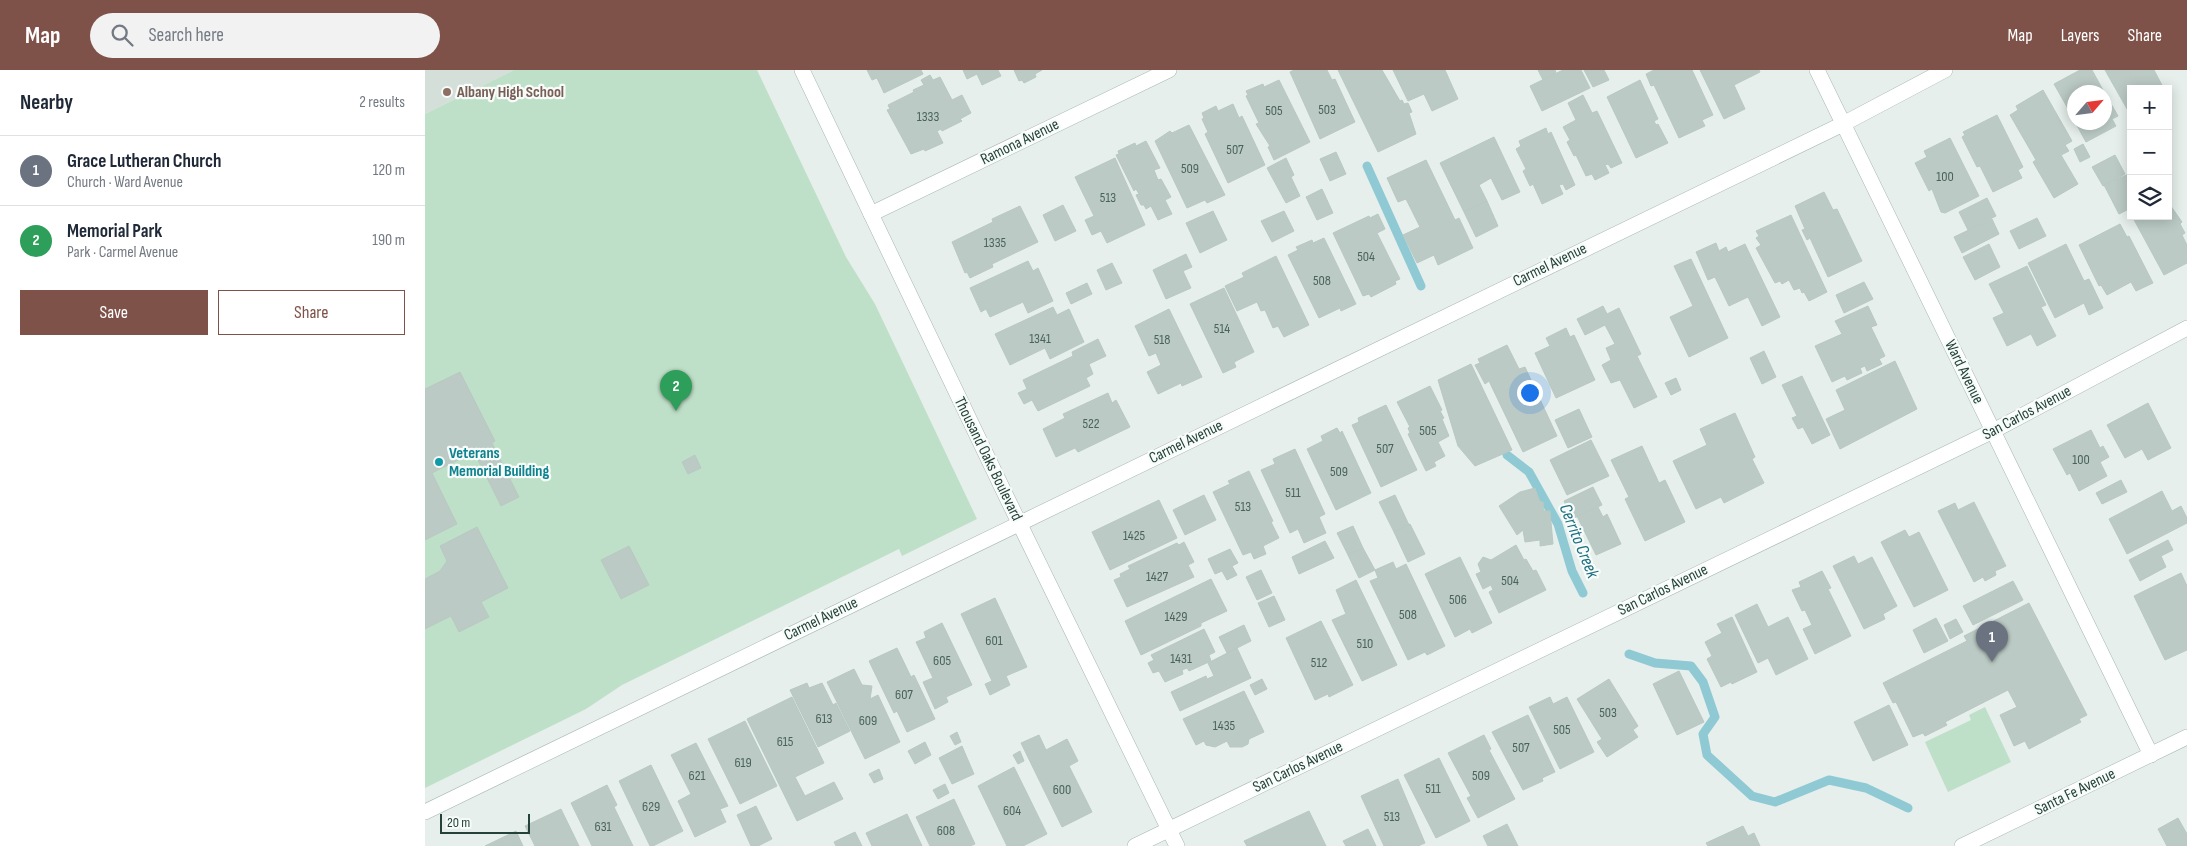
<!DOCTYPE html>
<meta charset="utf-8">
<style>
body{margin:0;font-family:"Sofia Sans Condensed",sans-serif;background:#f2f2f3;color:#1f2937}
.controls{position:absolute;right:15px;top:15px;display:grid;overflow:hidden;border-radius:0px;box-shadow:0 2px 12px #0003}
.controls button{width:45px;height:45px;display:grid;place-items:center;padding:0;border:0;border-bottom:1px solid #e0e1e3;background:#fff;color:#1f2937;font:25px sans-serif}
.compass{position:absolute;left:1642px;top:15px;width:45px;height:45px;border-radius:50%;background:#fff;box-shadow:0 2px 12px #0003;rotate:62deg}
.scale{position:absolute;left:15px;bottom:12px;width:90px;box-sizing:border-box;padding-left:5px;border:2px solid #24423a;border-top:0;font-size:14px;line-height:18px;white-space:nowrap;color:#24423a;-webkit-text-stroke:4px #f7fbf9;paint-order:stroke}
.you{position:absolute;left:1104px;top:322px;width:18px;height:18px;margin:-12px;border:4px solid #fff;border-radius:50%;background:#1a73e8;box-shadow:0 0 0 8px #1a73e833}
.badge{display:grid;place-items:center;width:32px;height:32px;border-radius:50%;background:#7f5249;color:#fff;font-size:16px;font-weight:700}
.pin{position:absolute;translate:-50% -41px;filter:drop-shadow(0 1px 2px #0008)}
.pin::after{content:'';position:absolute;top:26px;width:18px;height:15px;background:inherit;clip-path:polygon(0 0,100% 0,50% 100%)}
.list{margin:0;padding:0;list-style:none}
h2{display:flex;justify-content:space-between;align-items:center;height:65px;margin:0;padding:0 20px;font-size:21px}
h2 small{font-size:16px;font-weight:400;color:#747a83}
.list li{display:grid;grid-template-columns:32px 1fr auto;gap:15px;align-items:center;box-sizing:border-box;height:70px;padding:0 20px;border-top:1px solid #e0e1e3}
.list b{display:block;font-size:19px;white-space:nowrap}
.list p{margin:0;font-size:16px;white-space:nowrap;color:#747a83}
.list em{font-size:16px;font-style:normal;color:#747a83}
.actions{display:flex;gap:10px;padding:15px 20px}
.actions a{flex:1;padding:11px 0;border:1px solid #7f5249;border-radius:0px;text-align:center;font-size:18px;color:#7f5249}
.actions .main{background:#7f5249;color:#fff}
.icon{flex:none;width:28px;height:28px;fill:none;stroke:currentColor;stroke-width:2;stroke-linecap:round;stroke-linejoin:round}
.map{position:relative;flex:none;width:1762px;height:776px;overflow:hidden}
header{display:flex;align-items:center;gap:30px;box-sizing:border-box;height:70px;padding:0 25px;background:#7f5249;color:#fff}
header strong{font-size:24px}
nav{display:flex;gap:28px;margin-inline-start:auto;font-size:18px}
.search{width:350px;height:45px;background:#f2f2f3;display:flex;align-items:center;gap:12px;box-sizing:border-box;padding:0 18px;border-radius:28px;color:#747a83;font-size:19px}
main{display:flex}
aside{flex:1;background:#fff}
.map>svg:first-child{display:block}
.built{fill:#d4dfda}
.green{fill:#bfe0c8}
.lines{fill:none;stroke-linecap:round;stroke-linejoin:round}
.stream{stroke:#8ec9d4;stroke-width:9}
.building{fill:#bbcac4;stroke:#b8c9c2}
.minor-casing{stroke:#a8b8b2;stroke-width:16}
.minor{stroke:#fff;stroke-width:15}
.education-dot{fill:#8d6e63;stroke:#f7fbf9;stroke-width:2}
.culture-dot{fill:#0f9aa8;stroke:#f7fbf9;stroke-width:2}
.labels{text-anchor:middle;dominant-baseline:central;stroke-width:4.5;stroke-linejoin:round;paint-order:stroke}
.number-label{font-size:14px;fill:#4a645c}
.education-label{font-size:16px;font-weight:bold;fill:#785e54;stroke:#f7fbf9;text-anchor:start}
.street-label{font-size:16px;fill:#24423a;stroke:#f7fbf9}
.culture-label{font-size:16px;font-weight:bold;fill:#0d838f;stroke:#f7fbf9;text-anchor:start}
.water-label{font-size:18px;font-style:italic;fill:#1c6f80;stroke:#f7fbf9}
</style>
<header>
<strong>Map</strong>
<div class="search"><svg class="icon" aria-label="search" viewBox="0 0 24 24"><circle cx="10" cy="10" r="6"/><path d="M15 15l6 6"/></svg>Search here</div>
<nav><a>Map</a><a>Layers</a><a>Share</a></nav>
</header>
<main>
<aside>
<h2>Nearby<small>2 results</small></h2>
<ul class="list">
<li><span class="badge" style="background:#6b7280">1</span><div><b>Grace Lutheran Church</b><p>Church · Ward Avenue</p></div><em>120 m</em></li>
<li><span class="badge" style="background:#2e9e5b">2</span><div><b>Memorial Park</b><p>Park · Carmel Avenue</p></div><em>190 m</em></li>
</ul>
<div class="actions"><a class="main">Save</a><a>Share</a></div>
</aside>
<div class="map">
<svg width="1762" height="776" viewBox="0 0 1762 776">
<rect width="100%" height="100%" fill="#e6efeb"/>
<!-- built -->
<path class="built" d="M0,0H89L0,44Z"/>
<!-- green -->
<g class="green">
<path d="M89,0H332L421,187L450,234L552,449L477,486L474,479L197,615L161,639L0,718V44Z"/>
<path d="M1560,637L1586,692L1523,722L1500,672L1546,650L1544,645Z"/>
</g>
<g class="lines">
<!-- stream -->
<g class="stream">
<path d="M942,96L996,216"/>
<path d="M1082,385L1104,402L1133,454L1147,501L1158,523"/>
<path d="M1204,584L1230,593L1266,596L1278,612L1290,647L1278,664L1282,685L1327,726L1350,732L1404,710L1441,718L1483,738"/>
</g>
</g>
<!-- building -->
<g class="building">
<path d="M442,0H496L498,4L459,23L452,8L447,10Z"/>
<path d="M538,0H573L576,6L557,15L552,4L542,9Z"/>
<path d="M589,0H617L610,4L611,7L599,13L597,10L594,11Z"/>
<path d="M869,0H902L907,10L910,9L930,52L895,69L865,2Z"/>
<path d="M913,0H957L975,31L977,30L979,34L983,33L987,42L984,43L991,64L953,82Z"/>
<path d="M968,0H1020L1033,29L1007,41L999,24L983,31Z"/>
<path d="M1113,0H1130L1131,3L1118,10Z"/>
<path d="M1138,0H1156L1165,18L1117,41L1105,16Z"/>
<path d="M1159,0H1179L1184,10L1168,17Z"/>
<path d="M1229,0H1267L1288,45L1277,50L1280,56L1254,68L1229,15L1226,16L1221,4Z"/>
<path d="M1275,0H1334L1335,2L1309,15L1320,39L1299,49Z"/>
<path d="M1655,0H1667L1679,22H1650V51L1629,14Z"/>
<path d="M1680,0H1729L1739,19H1706V46Z"/>
<path d="M505,5L508,10L515,7L527,30L537,25L546,43L535,49L537,51L517,61L516,59L512,61L518,73L500,81L499,79L486,84L462,40L465,39L463,35L489,22L488,20L499,15L496,10Z"/>
<path d="M854,10L885,72L849,90L843,77L845,76L831,54L834,53L821,26L823,25L821,21L838,14L839,17Z"/>
<path d="M1215,10L1233,49L1229,51L1231,55L1233,54L1243,73L1211,88L1182,27Z"/>
<path d="M1618,20L1647,71L1640,75L1644,81L1636,85L1653,114L1629,128L1608,92L1611,90L1585,45L1593,40L1591,36Z"/>
<path d="M1680,23L1693,46L1687,49L1691,56L1661,72L1650,52H1680Z"/>
<path d="M1158,25L1167,43L1172,41L1197,93L1186,98L1183,94L1180,95L1184,103L1170,110L1167,104L1161,106L1151,85L1149,86L1142,72L1145,70L1138,57L1151,50L1143,33Z"/>
<path d="M808,34L814,48L817,46L840,95L803,113L780,64L783,62L777,49L779,48L777,43L791,36L793,41Z"/>
<path d="M1572,45L1598,97L1593,100L1597,108L1568,122L1555,96L1552,97L1537,67L1540,65L1538,62Z"/>
<path d="M764,55L800,125L782,133L780,130L762,138L730,71L745,61L747,63Z"/>
<path d="M1121,58L1123,64L1126,62L1150,115L1141,120L1138,114L1134,115L1138,124L1117,134L1108,114L1105,116L1098,101L1101,99L1091,79L1096,76L1094,71Z"/>
<path d="M1069,67L1095,122L1077,130L1066,108L1054,115L1062,131L1039,142L1015,93Z"/>
<path d="M1525,68L1554,126L1520,143L1516,142L1507,119L1504,121L1490,93L1502,87L1499,81Z"/>
<path d="M721,71L735,98L729,100L733,110L736,109L746,127L740,130L747,144L733,150L726,136L721,139L719,135H716L711,125L714,124L711,119L709,121L691,85L694,84L693,81L710,73L711,76Z"/>
<path d="M1658,74L1665,87L1655,92L1649,79Z"/>
<path d="M911,82L921,104L905,111L895,89Z"/>
<path d="M1690,85L1700,104L1678,116L1667,97Z"/>
<path d="M690,88L720,155L682,173L676,161L667,165L660,150L669,146L650,107Z"/>
<path d="M861,88L869,105L866,107L875,126L861,133L842,98Z"/>
<path d="M1001,90L1030,150L1034,148L1048,178L1013,195L1009,185L992,193L978,165L995,157L981,129L973,132L962,108Z"/>
<path d="M1706,103V119L1703,121L1706,125V138L1694,144L1679,115Z"/>
<path d="M897,119L908,143L892,150L881,127Z"/>
<path d="M1399,122L1408,140L1412,139L1437,191L1403,207L1385,168L1382,170L1377,160L1380,159L1370,136Z"/>
<path d="M1562,128L1571,146L1543,160L1534,142Z"/>
<path d="M1062,131L1073,156L1051,167L1039,142Z"/>
<path d="M1743,132L1757,152L1755,154L1760,163L1757,165L1762,175V193L1739,205L1707,146H1743Z"/>
<path d="M638,135L651,161L630,171L618,145Z"/>
<path d="M595,136L613,172L567,194L568,197L545,208L542,202L540,203L527,172L568,152L567,149Z"/>
<path d="M788,141L802,170L775,183L761,153Z"/>
<path d="M859,141L869,161L847,172L836,151Z"/>
<path d="M953,144L960,159L952,163L975,209L970,211L971,214L946,227L944,224L938,226L908,163L944,146L945,148Z"/>
<path d="M1366,145L1402,222L1384,231L1379,222L1377,223L1375,218L1369,220L1364,210L1357,214L1355,211L1350,213L1331,178L1336,175L1331,168L1334,166L1331,161Z"/>
<path d="M1612,148L1621,166L1594,179L1585,161Z"/>
<path d="M1567,149L1574,164L1537,183L1529,167Z"/>
<path d="M1695,154L1702,167L1704,166L1728,213L1711,221L1706,212L1682,225L1676,215L1674,216L1654,175Z"/>
<path d="M899,168L931,234L916,241L915,238L894,248L863,185L873,180L871,177L887,170L888,173Z"/>
<path d="M1291,173L1294,181L1301,177L1303,182L1320,174L1355,247L1337,256L1323,227L1304,236L1290,207L1283,210L1271,182Z"/>
<path d="M1564,174L1575,197L1550,210L1538,187Z"/>
<path d="M1641,174L1659,211L1664,209L1678,238L1664,245L1659,233L1630,248L1603,193Z"/>
<path d="M761,184L767,197L758,201L766,218L741,229L728,200Z"/>
<path d="M851,186L884,255L859,267L853,256L848,258L840,240L836,241L832,232L812,241L800,216L819,207L817,203Z"/>
<path d="M1266,189L1303,268L1264,287L1245,247L1268,236L1249,196Z"/>
<path d="M603,191L608,201L613,198L628,231L603,243L598,232L565,247L561,239L556,242L545,218Z"/>
<path d="M687,193L697,213L681,220L672,200Z"/>
<path d="M1602,196L1621,235L1616,237L1631,266L1612,276L1606,264L1582,276L1568,248L1579,243L1564,214Z"/>
<path d="M1439,212L1448,229L1419,243L1411,225Z"/>
<path d="M662,213L667,224L646,234L641,223Z"/>
<path d="M799,218L829,282L809,292L811,297L798,303L765,234Z"/>
<path d="M1178,236L1182,244L1194,238L1216,284L1212,286L1232,327L1209,338L1195,310L1186,313L1177,295L1186,290L1181,278L1190,274L1180,255L1160,265L1152,249Z"/>
<path d="M1443,236L1452,255L1446,257L1460,286L1454,289L1457,294L1442,301L1440,296L1435,298L1437,303L1422,310L1420,306L1407,312L1390,276L1417,264L1410,251Z"/>
<path d="M628,237L632,245L644,239L659,272L625,289L620,278L585,295L570,264Z"/>
<path d="M744,239L777,307L757,316L756,313L733,324L722,302L736,295L731,283L724,286L710,256Z"/>
<path d="M1141,258L1145,267L1149,265L1170,310L1131,328L1110,283L1125,276L1121,268Z"/>
<path d="M673,269L681,286L664,294L668,304L661,308L665,316L613,341L607,330L599,334L593,323L602,319L598,310L648,286L647,282Z"/>
<path d="M1082,275L1094,299L1100,297L1132,366L1098,382L1064,311L1060,314L1050,295L1055,293L1053,289Z"/>
<path d="M1339,281L1351,307L1337,314L1325,288Z"/>
<path d="M1470,291L1492,339L1415,379L1401,349L1420,340L1411,320Z"/>
<path d="M1046,294L1087,380L1050,396L1033,376L1013,310Z"/>
<path d="M35,302L70,371L67,373L94,427L76,436L49,382L7,403L32,454L0,470V319Z"/>
<path d="M1377,306L1405,365L1387,374L1378,357L1373,359L1367,348L1372,346L1357,315Z"/>
<path d="M1251,308L1256,320L1246,325L1240,313Z"/>
<path d="M1005,316L1017,340L1015,341L1019,348L1017,349L1024,366L1013,372L1020,386L1009,392L1011,396L1001,401L983,364L985,363L983,358L985,357L972,332Z"/>
<path d="M683,323L687,333L691,330L705,357L653,382L650,378L631,387L618,359L640,348L638,344Z"/>
<path d="M1723,333L1746,378L1723,390L1717,379L1700,388L1682,355Z"/>
<path d="M961,335L992,400L956,417L927,355L934,352L933,348Z"/>
<path d="M1154,339L1167,367L1143,378L1130,350Z"/>
<path d="M1310,343L1330,387L1327,389L1339,413L1299,433L1296,427L1271,439L1248,391L1282,375L1275,359Z"/>
<path d="M912,358L915,363L917,361L946,423L911,440L882,379L898,371L896,366Z"/>
<path d="M1666,360L1675,378L1678,376L1684,387L1675,392L1682,406L1654,421L1645,403L1642,405L1628,379Z"/>
<path d="M1166,370L1184,406L1142,425L1125,390Z"/>
<path d="M1217,376L1234,413L1240,410L1260,452L1220,471L1200,429L1204,427L1186,390Z"/>
<path d="M870,379L900,444L894,447L901,463L879,473L873,459L865,463L836,400L850,394L848,389Z"/>
<path d="M270,385L276,398L263,404L257,392Z"/>
<path d="M824,401L848,451L846,452L854,468L838,476L841,484L829,489L826,482L818,485L788,422L805,414L803,411Z"/>
<path d="M1696,410L1702,422L1677,434L1671,423Z"/>
<path d="M1168,417L1177,435L1147,449L1139,431Z"/>
<path d="M1110,418L1115,432H1118L1119,441H1125L1128,474L1115,476V470L1100,472L1098,460L1092,465L1074,436L1095,422Z"/>
<path d="M1737,421L1747,441L1756,436L1762,448V453L1702,484L1684,449Z"/>
<path d="M779,425L791,450L760,465L748,440Z"/>
<path d="M970,425L984,455L969,462L954,432Z"/>
<path d="M734,430L752,468L685,500L667,462Z"/>
<path d="M1549,432L1581,496L1570,501L1571,505L1560,511L1558,507L1549,512L1513,441L1530,433L1533,440Z"/>
<path d="M1173,437L1178,447L1182,444L1196,474L1171,485L1152,446Z"/>
<path d="M985,454L1000,484L983,492L969,462Z"/>
<path d="M928,456L938,478L923,485L912,463Z"/>
<path d="M52,457L83,518L56,532L64,547L34,562L26,546L0,559V509L15,501L22,491L15,476Z"/>
<path d="M1480,460L1484,467L1494,462L1523,520L1489,537L1456,472Z"/>
<path d="M1743,470L1748,480L1736,486L1741,497L1715,511L1704,490Z"/>
<path d="M900,471L909,488L874,504L867,487Z"/>
<path d="M759,472L769,492L763,495L769,507L702,537L689,510L696,507L695,504L705,499L703,496L752,473L754,475Z"/>
<path d="M1091,475L1099,490L1101,489L1108,501L1111,500L1121,520L1074,543L1064,522L1068,520L1066,515L1058,519L1051,504L1056,502L1053,494L1058,487L1066,490Z"/>
<path d="M204,476L224,515L196,529L176,490Z"/>
<path d="M938,478L950,500L934,508L923,485Z"/>
<path d="M805,479L813,493L807,496L812,505L802,510L797,501L790,504L783,489Z"/>
<path d="M1429,486L1433,494L1447,487L1472,536L1458,544L1460,549L1439,559L1408,496Z"/>
<path d="M1035,487L1067,553L1047,563L1045,559L1030,567L1000,504Z"/>
<path d="M968,492L971,499L981,494L1020,576L1002,585L1000,582L983,590L945,511L953,508L950,500Z"/>
<path d="M836,500L847,523L832,530L821,507Z"/>
<path d="M1397,501L1406,518L1403,519L1426,566L1390,584L1378,559L1387,555L1380,540L1377,541L1367,520L1376,517L1374,512Z"/>
<path d="M1756,503L1762,516V580L1740,590L1709,526Z"/>
<path d="M786,509L802,541L776,553V556L716,585L700,551Z"/>
<path d="M931,510L972,595L937,611L907,550L921,544L911,520Z"/>
<path d="M1588,511L1598,530L1548,555L1538,536Z"/>
<path d="M849,526L860,550L844,557L833,533Z"/>
<path d="M570,528L602,597L581,606L585,615L565,625L560,614L567,611L536,544Z"/>
<path d="M1604,533L1662,645L1654,649L1656,652L1604,679L1600,671L1589,676L1575,645L1592,637L1583,620L1520,652L1522,655L1500,666L1498,663L1488,667L1471,632L1468,633L1458,613L1542,571L1539,566Z"/>
<path d="M1332,534L1343,557L1363,547L1383,589L1351,605L1343,588L1333,593L1310,545Z"/>
<path d="M1307,547L1332,602L1307,614L1306,612L1296,617L1282,589L1287,586L1280,572L1297,563L1292,554Z"/>
<path d="M1511,548L1523,571L1499,583L1488,560Z"/>
<path d="M1531,549L1538,562L1525,569L1519,555Z"/>
<path d="M896,551L928,615L904,627L903,624L890,630L861,568Z"/>
<path d="M517,553L547,615L521,627L523,632L510,639L498,612L508,608L491,572L501,568L499,562Z"/>
<path d="M819,555L826,571L802,583L794,567Z"/>
<path d="M779,559L790,582L784,585L786,591L764,601L762,598L757,600L758,604L740,612L734,601L728,603L723,593L729,590L726,585Z"/>
<path d="M472,578L486,607L489,605L510,649L482,662L472,641L469,643L444,591Z"/>
<path d="M812,578L826,608L755,641L746,622L781,606L782,609L789,606L783,593Z"/>
<path d="M429,599L437,615L447,616L445,629L453,625L475,672L440,689L402,612Z"/>
<path d="M1254,601L1279,652L1252,665L1228,614Z"/>
<path d="M837,609L842,619L830,625L825,615Z"/>
<path d="M1184,609L1213,656L1208,660L1213,667L1182,687L1172,672L1177,669L1152,629Z"/>
<path d="M382,613L384,618L397,613L408,635L411,633L425,661L393,677L365,620Z"/>
<path d="M819,621L839,662L824,669L823,674L817,677H805L802,671L790,677L781,675L779,671L771,675L758,649Z"/>
<path d="M367,627L399,693L370,707L380,726L409,712L418,729L372,751L322,649Z"/>
<path d="M1125,627L1128,634L1142,627L1169,682L1135,699L1104,637Z"/>
<path d="M1464,635L1483,675L1448,691L1429,652Z"/>
<path d="M1103,645L1130,702L1117,708L1118,711L1098,720L1067,662Z"/>
<path d="M320,651L352,716L315,734L283,669Z"/>
<path d="M532,662L536,672L530,675L525,666Z"/>
<path d="M614,665L621,680L642,669L653,691L644,696L667,742L637,757L596,673Z"/>
<path d="M1059,665L1066,679L1064,680L1090,729L1053,748L1042,728L1046,726L1023,683Z"/>
<path d="M500,672L506,685L490,694L483,681Z"/>
<path d="M271,673L303,736L295,739L301,752L270,767L253,731L266,724L246,685Z"/>
<path d="M537,676L549,704L527,714L514,688Z"/>
<path d="M595,681L599,691L593,694L588,685Z"/>
<path d="M1014,688L1045,751L1011,768L979,705Z"/>
<path d="M226,695L258,761L228,776H225L194,711Z"/>
<path d="M589,697L622,764L598,776H582L553,716Z"/>
<path d="M454,699L458,709L449,713L444,704Z"/>
<path d="M973,709L1000,773L993,776H959L936,726Z"/>
<path d="M520,714L524,723L513,729L508,720Z"/>
<path d="M182,715L192,735L189,737L208,776H167L146,733Z"/>
<path d="M529,729L550,774L545,776H505L491,747Z"/>
<path d="M331,736L347,769L333,776H326L312,745Z"/>
<path d="M136,739L154,776H110L100,756Z"/>
<path d="M884,741L901,776H822L819,771Z"/>
<path d="M482,744L497,776H447L441,763Z"/>
<path d="M1753,748L1762,764V776H1742L1733,759Z"/>
<path d="M1082,754L1093,776H1063L1058,766Z"/>
<path d="M1318,756L1323,766L1329,763L1335,776H1283L1281,773Z"/>
<path d="M943,759L951,776H921L918,771Z"/>
<path d="M91,761L98,776H60Z"/>
<path d="M430,762L437,776H411L409,772Z"/>
</g>
<g class="lines">
<!-- minor casing -->
<g class="minor-casing">
<g id="minor">
<path d="M377,0L582,428L752,776"/>
<path d="M1392,0L1726,685"/>
<path d="M446,144L744,0"/>
<path d="M0,742L1418,54L1520,0"/>
<path d="M710,776L1568,361L1762,258"/>
<path d="M1537,776L1762,667"/>
</g>
</g>
<!-- minor -->
<use href="#minor" class="minor"/>
</g>
<!-- markers -->
<circle class="education-dot" cx="22" cy="22" r="5"/>
<circle class="culture-dot" cx="14" cy="392" r="5"/>
<g class="labels">
<!-- number labels -->
<g class="number-label">
<text x="902" y="39">503</text>
<text x="849" y="40">505</text>
<text x="503" y="46">1333</text>
<text x="810" y="79">507</text>
<text x="765" y="98">509</text>
<text x="1520" y="106">100</text>
<text x="683" y="127">513</text>
<text x="570" y="172">1335</text>
<text x="941" y="186">504</text>
<text x="897" y="210">508</text>
<text x="797" y="258">514</text>
<text x="615" y="268">1341</text>
<text x="737" y="269">518</text>
<text x="666" y="353">522</text>
<text x="1003" y="360">505</text>
<text x="960" y="378">507</text>
<text x="1656" y="389">100</text>
<text x="914" y="401">509</text>
<text x="868" y="422">511</text>
<text x="818" y="436">513</text>
<text x="709" y="465">1425</text>
<text x="732" y="506">1427</text>
<text x="1085" y="510">504</text>
<text x="1033" y="529">506</text>
<text x="983" y="544">508</text>
<text x="751" y="546">1429</text>
<text x="569" y="570">601</text>
<text x="940" y="573">510</text>
<text x="756" y="588">1431</text>
<text x="517" y="590">605</text>
<text x="894" y="592">512</text>
<text x="479" y="624">607</text>
<text x="1183" y="642">503</text>
<text x="399" y="648">613</text>
<text x="443" y="650">609</text>
<text x="799" y="655">1435</text>
<text x="1137" y="659">505</text>
<text x="360" y="671">615</text>
<text x="1096" y="677">507</text>
<text x="318" y="692">619</text>
<text x="272" y="705">621</text>
<text x="1056" y="705">509</text>
<text x="1008" y="718">511</text>
<text x="637" y="719">600</text>
<text x="226" y="736">629</text>
<text x="587" y="740">604</text>
<text x="967" y="746">513</text>
<text x="178" y="756">631</text>
<text x="521" y="760">608</text>
</g>
<!-- education labels -->
<g class="education-label">
<text x="32" y="22">Albany High School</text>
</g>
<!-- street labels -->
<g class="street-label">
<text transform="translate(595 72) rotate(-26)">Ramona Avenue</text>
<text transform="translate(1125 195) rotate(-26)">Carmel Avenue</text>
<text transform="translate(1539 302) rotate(64)">Ward Avenue</text>
<text transform="translate(1602 343) rotate(-28)">San Carlos Avenue</text>
<text transform="translate(761 372) rotate(-26)">Carmel Avenue</text>
<text transform="translate(563 389) rotate(64)">Thousand Oaks Boulevard</text>
<text transform="translate(1238 520) rotate(-26)">San Carlos Avenue</text>
<text transform="translate(396 549) rotate(-26)">Carmel Avenue</text>
<text transform="translate(873 697) rotate(-26)">San Carlos Avenue</text>
<text transform="translate(1650 722) rotate(-26)">Santa Fe Avenue</text>
</g>
<!-- culture labels -->
<g class="culture-label">
<text x="24" y="383">Veterans<tspan x="24" dy="18">Memorial Building</tspan></text>
</g>
<!-- water labels -->
<g class="water-label">
<text transform="translate(1154 471) rotate(68)">Cerrito Creek</text>
</g>
</g>
</svg>
<div class="controls">
<button>+</button>
<button>−</button>
<button><svg class="icon" aria-label="layers" viewBox="0 0 24 24"><path d="M12 4l9 5-9 5-9-5zM3 14l9 5 9-5"/></svg></button>
</div>
<svg class="compass" viewBox="-18 -18 36 36"><path d="M0-13l5 13h-10z" fill="#e53935"/><path d="M0 13l5-13h-10z" fill="#747a83"/></svg>
<div class="scale">20 m</div>
<div class="you"></div>
<div class="pin badge" style="left:1567px;top:592px;background:#6b7280">1</div>
<div class="pin badge" style="left:251px;top:341px;background:#2e9e5b">2</div>
</div>
</main>
